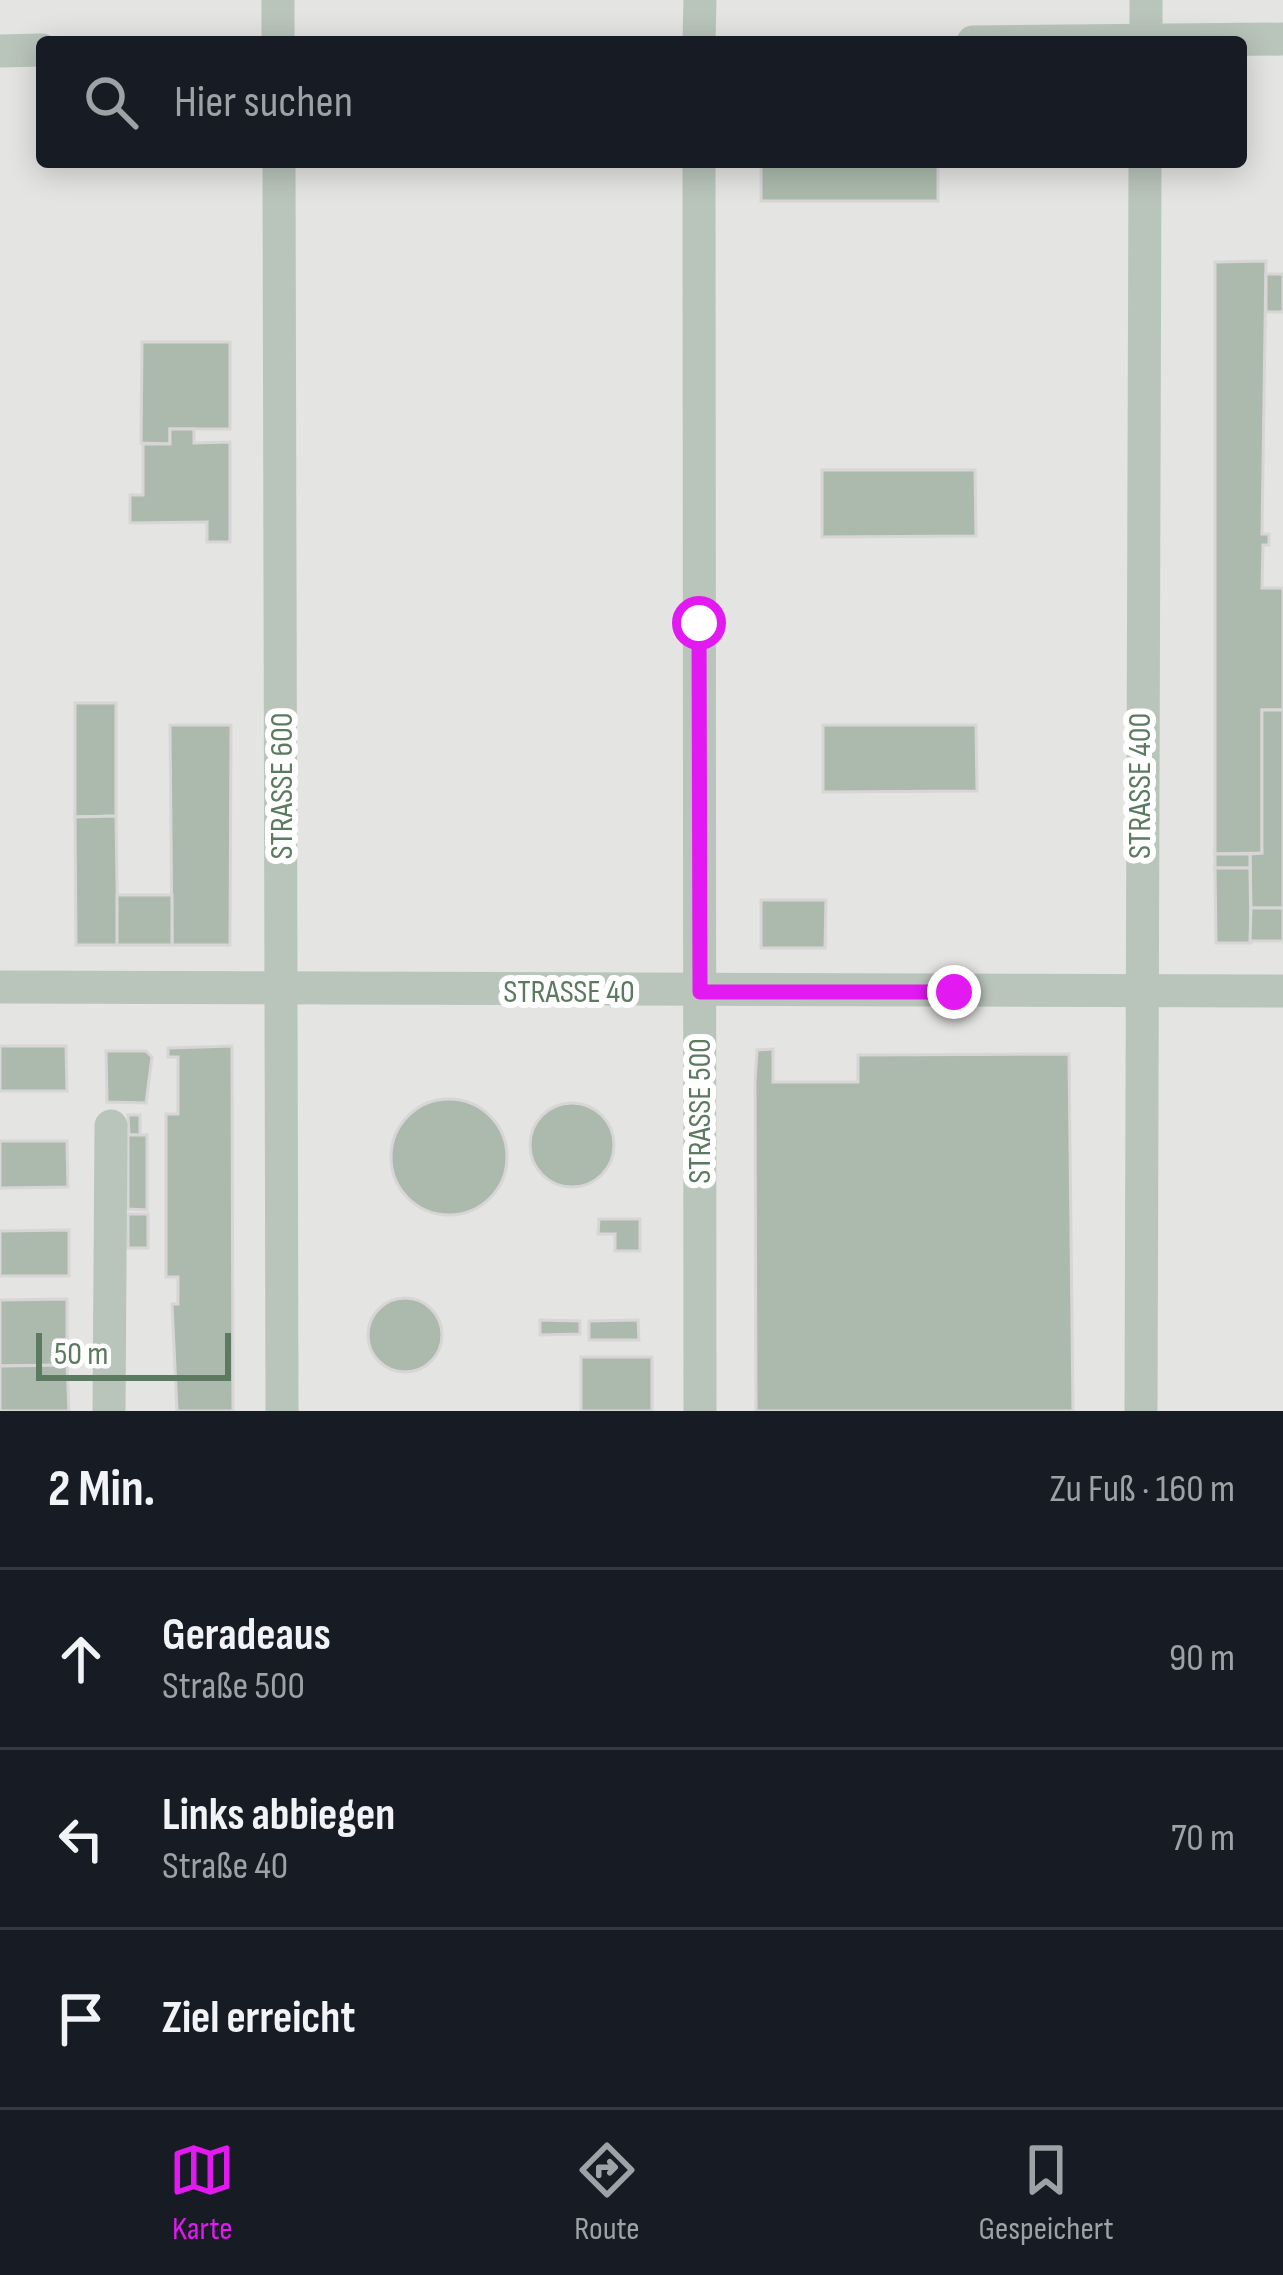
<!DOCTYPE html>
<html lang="de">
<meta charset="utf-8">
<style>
body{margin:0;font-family:"Sofia Sans Condensed",sans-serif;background:#242831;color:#f1f3f6}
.scale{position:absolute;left:36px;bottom:30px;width:195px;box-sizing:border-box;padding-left:12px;border:6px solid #5b7a5f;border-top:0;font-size:33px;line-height:42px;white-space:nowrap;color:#5b7a5f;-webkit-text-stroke:9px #fff;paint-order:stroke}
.stop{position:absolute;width:36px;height:36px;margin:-27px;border:9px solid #e219f0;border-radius:50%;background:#fff}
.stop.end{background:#e219f0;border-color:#fff;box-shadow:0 3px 12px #0008}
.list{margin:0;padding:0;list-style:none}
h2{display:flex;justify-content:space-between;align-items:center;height:156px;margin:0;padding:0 48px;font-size:51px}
h2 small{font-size:39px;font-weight:400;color:#9ea1a6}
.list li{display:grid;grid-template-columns:78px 1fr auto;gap:36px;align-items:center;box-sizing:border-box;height:180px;padding:0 48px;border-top:3px solid #363941}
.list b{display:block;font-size:45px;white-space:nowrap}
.list p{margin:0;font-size:39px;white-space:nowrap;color:#9ea1a6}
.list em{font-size:39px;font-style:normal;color:#9ea1a6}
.icon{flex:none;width:66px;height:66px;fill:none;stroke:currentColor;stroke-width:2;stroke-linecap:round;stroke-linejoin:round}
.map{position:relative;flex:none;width:1283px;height:1411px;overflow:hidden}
.search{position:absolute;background:#171b24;box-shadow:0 6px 30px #0003;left:36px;right:36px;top:36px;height:132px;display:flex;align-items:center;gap:30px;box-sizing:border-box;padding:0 42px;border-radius:12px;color:#9ea1a6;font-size:45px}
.sheet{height:696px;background:#171b24}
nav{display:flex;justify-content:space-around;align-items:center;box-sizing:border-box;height:168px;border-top:3px solid #363941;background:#171b24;font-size:33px;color:#9ea1a6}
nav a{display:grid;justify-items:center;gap:6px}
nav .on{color:#e219f0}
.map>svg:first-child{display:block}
.built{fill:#e4e4e2;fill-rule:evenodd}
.building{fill:#acbaad;stroke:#d8d5d6;stroke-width:3}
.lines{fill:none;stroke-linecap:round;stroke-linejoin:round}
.minor{stroke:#b9c4bb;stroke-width:33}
.route{stroke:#e219f0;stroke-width:15}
.labels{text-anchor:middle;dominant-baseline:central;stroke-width:12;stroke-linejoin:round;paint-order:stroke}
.street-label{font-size:33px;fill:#5b7a5f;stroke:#fff}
</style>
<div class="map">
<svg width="1283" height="1411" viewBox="0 0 1283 1411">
<rect width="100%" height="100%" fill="#f6f2f3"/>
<!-- built -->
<path class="built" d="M0,0H1283V1411H0ZM42,42H1241V162H42Z"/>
<!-- building -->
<g class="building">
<rect x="761" y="162" width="177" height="39"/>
<path d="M1266,261L1262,534H1269V545H1263L1262,588H1283V710H1262V853L1215,854V262Z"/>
<rect x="1266" y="274" width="17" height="38"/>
<path d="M142,342H230V429H170V444L141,443Z"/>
<path d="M170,429H194V443L230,442V542H207V522L130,523V495H143V444H170Z"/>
<path d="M822,470H975L976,536L822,537Z"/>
<path d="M75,703H116V816L75,817Z"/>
<path d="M1262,710H1283V908H1251L1250,854L1262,853Z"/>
<path d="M170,725H231L230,945H172Z"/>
<path d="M823,725H976L977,791L823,792Z"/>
<path d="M116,816L118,945H76L75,817Z"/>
<rect x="1215" y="854" width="35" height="14"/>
<path d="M1215,868H1250L1251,943H1216Z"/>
<rect x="117" y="895" width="55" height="50"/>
<path d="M761,900H826L825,948H761Z"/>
<path d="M1251,908H1283V941H1250Z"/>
<path d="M0,1046H66L67,1091H0Z"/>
<path d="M232,1046L233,1411H177L172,1304H178V1277H166V1114H178V1057H168V1048Z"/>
<path d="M773,1049V1082H858V1055L1069,1054L1073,1411H756L755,1082L757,1050Z"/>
<path d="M106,1051H146L152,1057L146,1103L107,1102Z"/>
<circle cx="449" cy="1157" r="58"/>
<circle cx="572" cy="1145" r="42"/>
<path d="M128,1115H140V1135H129Z"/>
<path d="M128,1135H147V1210L128,1209Z"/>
<path d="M0,1141H67L68,1187L0,1188Z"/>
<rect x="128" y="1214" width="20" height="34"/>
<path d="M599,1219H640V1251H615V1234H598Z"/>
<path d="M69,1230V1276H0V1231Z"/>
<circle cx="405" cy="1335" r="37"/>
<path d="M67,1299V1365L0,1366V1300Z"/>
<path d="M540,1320L580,1321V1334L540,1335Z"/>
<path d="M638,1320L639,1340H589V1321Z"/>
<rect x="581" y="1357" width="71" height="54"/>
<path d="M67,1365L69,1411H0V1366Z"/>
</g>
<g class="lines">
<!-- minor -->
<g class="minor">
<path d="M278,0V42"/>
<path d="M1146,0V42"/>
<path d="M699,42L700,0"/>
<path d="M973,42L1283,39"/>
<path d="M0,51L42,50"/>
<path d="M279,162L282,1411"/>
<path d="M699,162L700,1411"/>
<path d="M0,987L1283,991"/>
<path d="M109,1411L111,1126"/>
<path d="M1141,1411L1145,162"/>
</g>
</g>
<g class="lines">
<!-- route -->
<path class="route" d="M699,623L700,992H954"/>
</g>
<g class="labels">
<!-- street labels -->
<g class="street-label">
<text transform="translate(282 786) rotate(-90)">STRASSE 600</text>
<text transform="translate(1140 786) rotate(-90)">STRASSE 400</text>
<text x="569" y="992">STRASSE 40</text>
<text transform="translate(700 1111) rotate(-90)">STRASSE 500</text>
</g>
</g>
</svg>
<div class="scale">50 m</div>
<div class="stop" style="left:699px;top:623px"></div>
<div class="stop end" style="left:954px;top:992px"></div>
<div class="search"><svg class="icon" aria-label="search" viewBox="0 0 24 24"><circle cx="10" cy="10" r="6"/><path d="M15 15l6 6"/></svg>Hier suchen</div>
</div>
<section class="sheet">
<h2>2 Min.<small>Zu Fuß · 160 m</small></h2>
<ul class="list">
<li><svg class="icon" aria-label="ahead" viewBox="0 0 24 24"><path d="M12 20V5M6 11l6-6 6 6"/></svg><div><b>Geradeaus</b><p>Straße 500</p></div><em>90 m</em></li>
<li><svg class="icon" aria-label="left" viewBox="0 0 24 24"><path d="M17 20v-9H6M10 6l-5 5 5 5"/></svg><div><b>Links abbiegen</b><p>Straße 40</p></div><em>70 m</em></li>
<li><svg class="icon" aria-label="arrive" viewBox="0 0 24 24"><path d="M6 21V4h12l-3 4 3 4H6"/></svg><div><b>Ziel erreicht</b></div></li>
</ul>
</section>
<nav>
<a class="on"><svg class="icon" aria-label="map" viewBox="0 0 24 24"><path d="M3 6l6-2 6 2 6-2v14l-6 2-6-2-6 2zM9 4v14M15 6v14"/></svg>Karte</a>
<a><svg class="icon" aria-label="directions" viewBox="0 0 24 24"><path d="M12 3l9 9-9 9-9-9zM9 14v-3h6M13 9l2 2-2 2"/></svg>Route</a>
<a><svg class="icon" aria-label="saved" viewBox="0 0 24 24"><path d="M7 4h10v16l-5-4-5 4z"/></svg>Gespeichert</a>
</nav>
